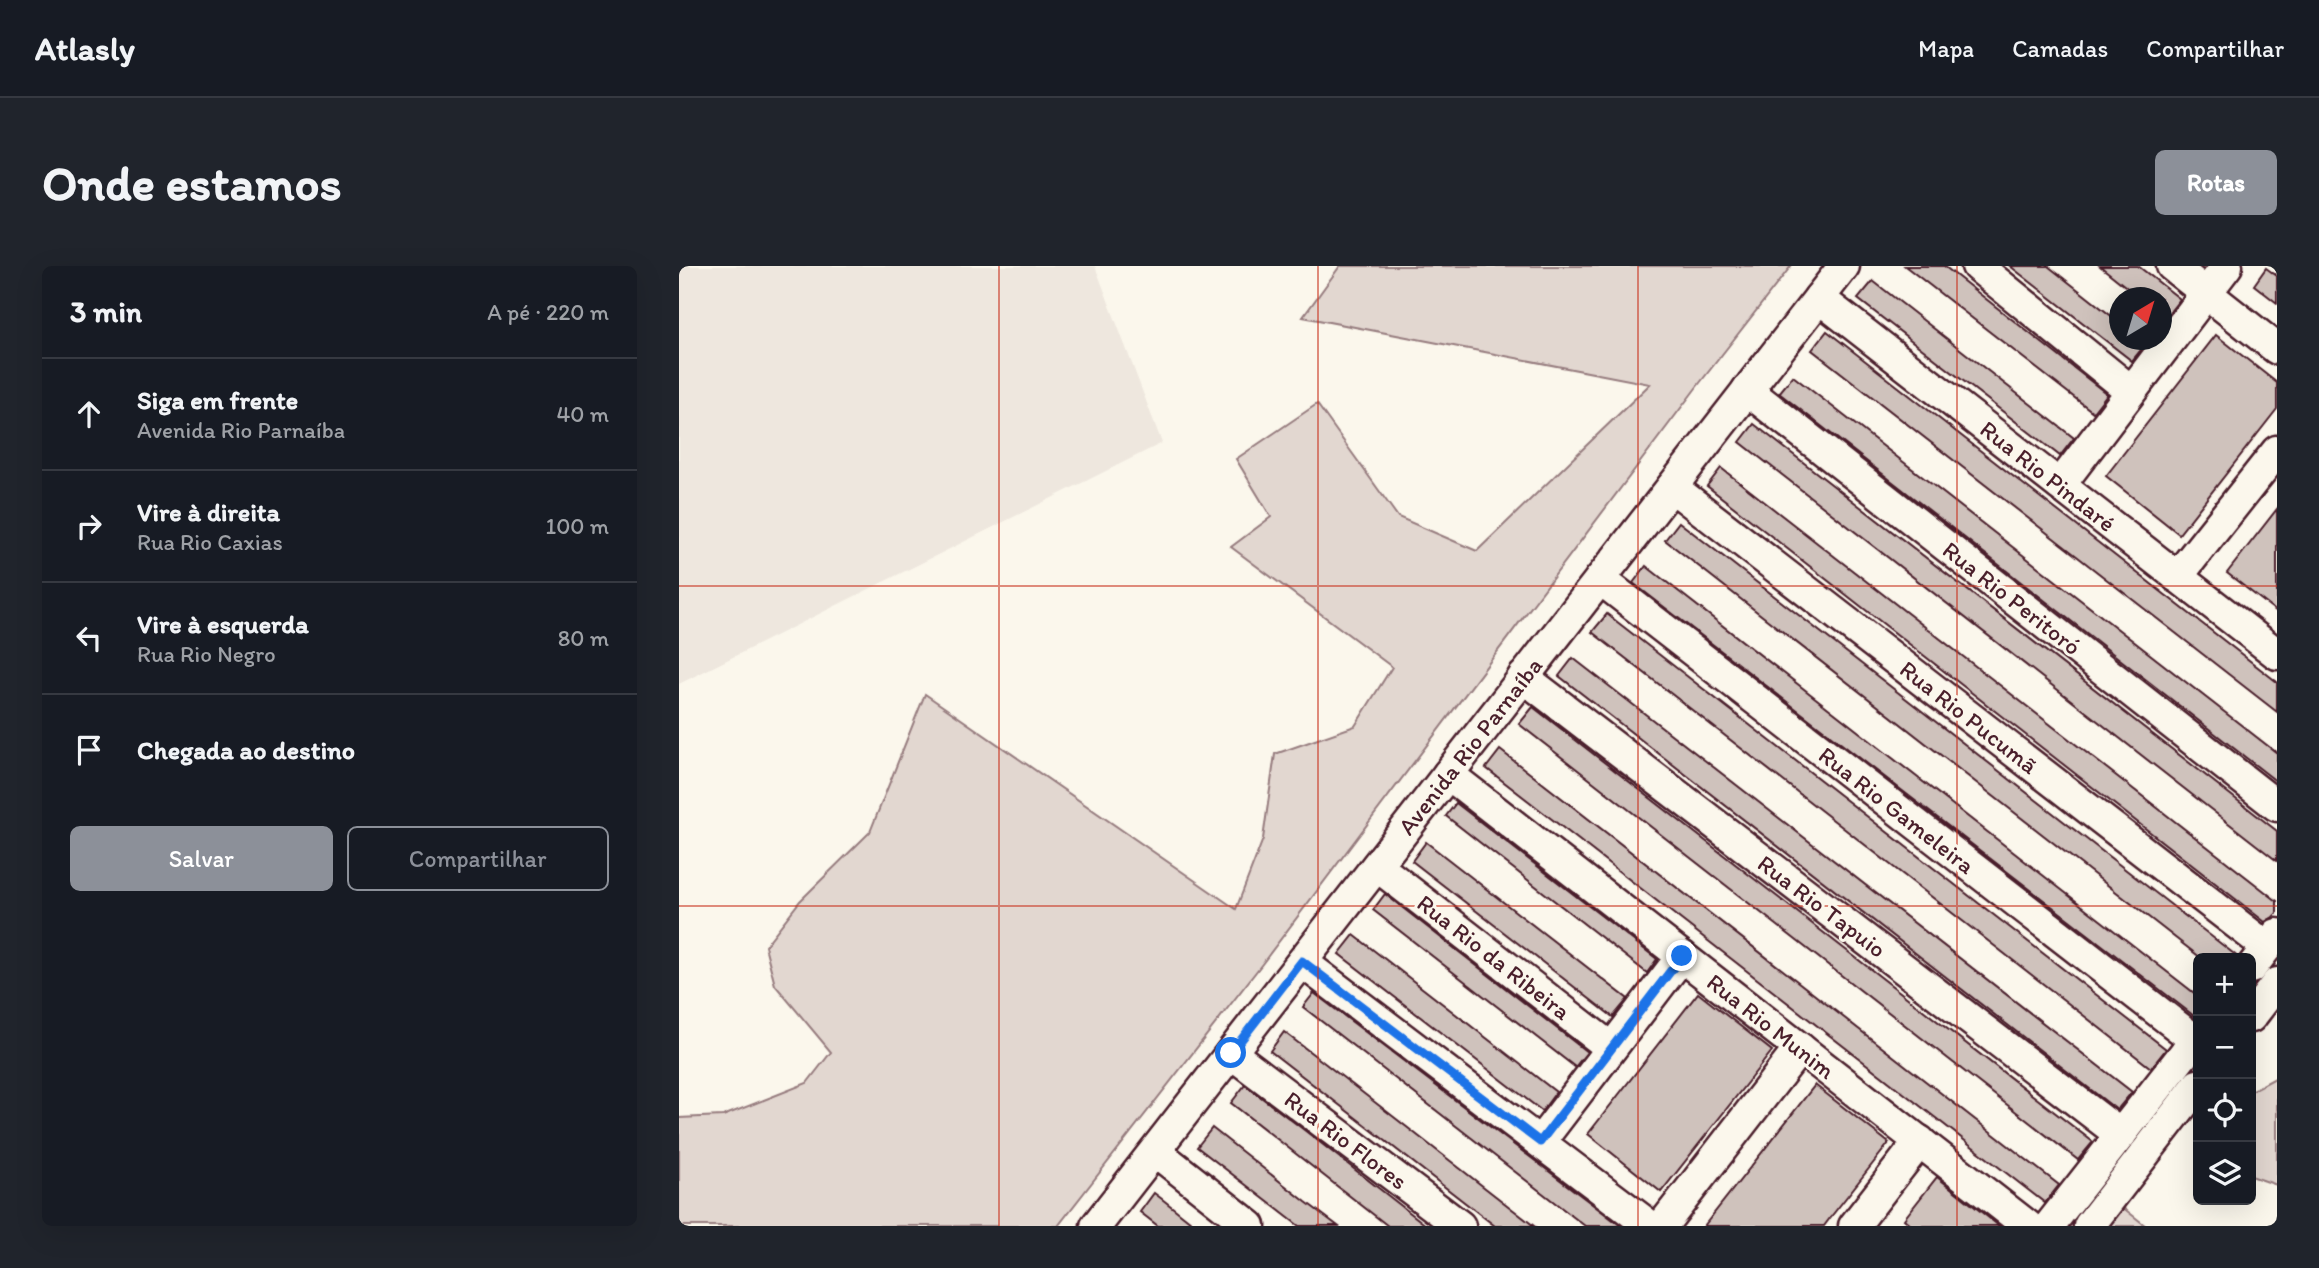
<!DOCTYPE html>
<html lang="pt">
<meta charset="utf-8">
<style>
body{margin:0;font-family:Itim,sans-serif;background:#20242c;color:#f1f3f6}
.controls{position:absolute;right:21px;bottom:21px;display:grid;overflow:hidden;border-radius:10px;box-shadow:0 7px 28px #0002}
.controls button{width:63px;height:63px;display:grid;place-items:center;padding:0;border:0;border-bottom:2px solid #363941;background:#171b24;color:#f1f3f6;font:35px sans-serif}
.compass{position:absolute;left:1430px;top:21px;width:63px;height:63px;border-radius:50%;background:#171b24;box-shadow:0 7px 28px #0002;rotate:38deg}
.stop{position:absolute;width:21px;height:21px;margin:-16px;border:5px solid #1a73e8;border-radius:50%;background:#fff}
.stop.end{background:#1a73e8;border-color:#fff;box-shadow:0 2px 7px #0008}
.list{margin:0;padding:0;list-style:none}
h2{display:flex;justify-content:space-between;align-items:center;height:91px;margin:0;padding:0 28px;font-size:30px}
h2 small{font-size:23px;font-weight:400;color:#9ea1a6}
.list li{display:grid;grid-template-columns:46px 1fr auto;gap:21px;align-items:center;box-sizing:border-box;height:112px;padding:0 28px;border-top:2px solid #363941}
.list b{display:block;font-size:26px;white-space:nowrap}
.list p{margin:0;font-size:23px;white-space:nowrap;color:#9ea1a6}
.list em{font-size:23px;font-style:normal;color:#9ea1a6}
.actions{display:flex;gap:14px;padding:21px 28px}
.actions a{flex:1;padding:16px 0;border:2px solid #8c9099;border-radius:10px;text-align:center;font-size:24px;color:#8c9099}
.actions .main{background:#8c9099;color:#fff}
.icon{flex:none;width:38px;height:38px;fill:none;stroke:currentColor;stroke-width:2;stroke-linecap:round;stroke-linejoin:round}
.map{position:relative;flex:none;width:1598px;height:960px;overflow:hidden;border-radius:10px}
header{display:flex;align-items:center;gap:42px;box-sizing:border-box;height:98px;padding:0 35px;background:#171b24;border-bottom:2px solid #363941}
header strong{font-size:33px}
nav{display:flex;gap:38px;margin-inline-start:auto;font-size:24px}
.intro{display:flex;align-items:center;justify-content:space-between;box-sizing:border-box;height:168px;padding:0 42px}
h1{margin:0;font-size:49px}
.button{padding:18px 32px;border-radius:10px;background:#8c9099;color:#fff;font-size:24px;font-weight:700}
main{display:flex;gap:42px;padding:0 42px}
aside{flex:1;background:#171b24;border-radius:10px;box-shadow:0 7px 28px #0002}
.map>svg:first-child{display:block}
.built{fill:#eee7de}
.green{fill:#e2d7d0;stroke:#967b7e;stroke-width:2}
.building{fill:#cfc2bc;stroke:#4a1f2b;stroke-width:2}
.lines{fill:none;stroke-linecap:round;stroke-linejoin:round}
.minor-casing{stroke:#4a1f2b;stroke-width:35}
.minor{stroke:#fbf7ec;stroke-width:30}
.route{stroke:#1a73e8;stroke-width:9}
.grid{fill:none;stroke:#c8321e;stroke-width:2;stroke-opacity:0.55}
.labels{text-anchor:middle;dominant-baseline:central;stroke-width:6;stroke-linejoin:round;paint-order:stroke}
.street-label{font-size:24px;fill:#4a1f2b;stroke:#fbf7ec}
</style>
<header>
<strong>Atlasly</strong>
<nav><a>Mapa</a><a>Camadas</a><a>Compartilhar</a></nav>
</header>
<div class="intro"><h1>Onde estamos</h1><a class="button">Rotas</a></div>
<main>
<aside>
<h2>3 min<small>A pé · 220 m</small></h2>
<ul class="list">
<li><svg class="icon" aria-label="ahead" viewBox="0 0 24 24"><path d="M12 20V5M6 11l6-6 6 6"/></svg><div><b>Siga em frente</b><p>Avenida Rio Parnaíba</p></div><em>40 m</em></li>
<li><svg class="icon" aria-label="right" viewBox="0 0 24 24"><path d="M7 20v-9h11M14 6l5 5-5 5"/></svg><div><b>Vire à direita</b><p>Rua Rio Caxias</p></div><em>100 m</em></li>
<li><svg class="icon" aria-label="left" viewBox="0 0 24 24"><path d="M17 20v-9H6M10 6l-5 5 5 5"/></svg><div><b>Vire à esquerda</b><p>Rua Rio Negro</p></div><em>80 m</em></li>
<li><svg class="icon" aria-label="arrive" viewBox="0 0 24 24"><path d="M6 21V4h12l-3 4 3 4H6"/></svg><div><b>Chegada ao destino</b></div></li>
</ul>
<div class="actions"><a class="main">Salvar</a><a>Compartilhar</a></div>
</aside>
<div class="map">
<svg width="1598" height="960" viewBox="0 0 1598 960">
<rect width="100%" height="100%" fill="#fbf7ec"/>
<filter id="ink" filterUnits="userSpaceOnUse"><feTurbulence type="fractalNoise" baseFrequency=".0143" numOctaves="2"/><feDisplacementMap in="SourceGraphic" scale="14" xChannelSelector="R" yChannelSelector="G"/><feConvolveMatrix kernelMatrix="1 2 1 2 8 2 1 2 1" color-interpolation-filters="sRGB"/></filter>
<g filter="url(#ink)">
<!-- built -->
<path class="built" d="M0,0H416L483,177L0,418Z"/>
<!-- green -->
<g class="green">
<path d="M661,0H1112L1020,118L583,698L379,960H0V852L44,850L128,817L152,786L96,719L86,680L121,635L191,566L246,428L557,643L584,573L596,488L676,460L713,401L552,281L592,251L557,193L638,138L719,251L798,285L971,118L624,51Z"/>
<path d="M1598,811V919L1572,910V825Z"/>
<path d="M1438,937L1467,960H1421Z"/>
</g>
<!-- building -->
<g class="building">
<path d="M1226,0H1265L1428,128L1414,146Z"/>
<path d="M1331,0H1369L1440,56V74H1470L1453,95Z"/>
<path d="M1421,0H1459L1501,33L1482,57V32H1461Z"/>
<path d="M1587,2L1598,10V37L1575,19Z"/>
<path d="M1194,15L1395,172L1381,190L1179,33Z"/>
<path d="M1148,65L1598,416V446L1133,84Z"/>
<path d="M1537,69L1598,117V143L1500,268L1427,210Z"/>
<path d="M1114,110L1598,487V516L1100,127Z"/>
<path d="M1075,158L1598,565V595L1061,176Z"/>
<path d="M1042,202L1598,635V647L1594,651L1586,656L1028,220Z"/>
<path d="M1598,243V346L1548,307Z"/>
<path d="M1000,256L1559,691L1558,692H1522L986,274Z"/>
<path d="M967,300L1519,730V753L954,317Z"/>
<path d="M928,348L1487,783L1472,802L913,366Z"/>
<path d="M894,392L1453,826L1438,844L880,410Z"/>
<path d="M854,441L1414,876L1399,894L840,458Z"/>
<path d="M821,484L1380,919L1366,937L807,502Z"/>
<path d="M777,537L978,693L968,707L767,550Z"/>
<path d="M747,576L949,733L934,751L733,595Z"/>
<path d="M706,628L908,786L896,801L694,644Z"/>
<path d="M675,669L877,826L863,845L660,688Z"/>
<path d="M635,727L942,960H906L624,741Z"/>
<path d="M1019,727L1093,785L982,926L909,868Z"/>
<path d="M605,766L639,792L855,960H816L591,785Z"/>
<path d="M566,819L620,860L748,960H709L552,837Z"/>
<path d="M1136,819L1210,877L1151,952L1145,960H1025Z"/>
<path d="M533,862L627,936L659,960H620L518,881Z"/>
<path d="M1258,911L1291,937L1320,960H1233L1225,953Z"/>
<path d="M475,927L483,933L517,960H479L461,946Z"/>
</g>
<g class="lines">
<!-- minor casing -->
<g class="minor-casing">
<g id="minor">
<path d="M1298,0L1452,125"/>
<path d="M1493,0L1598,83"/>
<path d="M1140,32L1598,388"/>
<path d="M1068,124L1598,540"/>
<path d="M1381,219L1548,0"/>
<path d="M993,221L1588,681"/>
<path d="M1498,311L1598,185"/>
<path d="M921,313L1516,774"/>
<path d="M844,411L1442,869"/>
<path d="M769,508L1349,960"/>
<path d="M698,600L932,782"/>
<path d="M623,696L971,960"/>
<path d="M1572,702L1598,668"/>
<path d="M1572,751L1598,717"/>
<path d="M552,787L781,960"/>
<path d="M861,876L1003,690"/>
<path d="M476,885L571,960"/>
<path d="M417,960L1165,0"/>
<path d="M983,960L1121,782"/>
<path d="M1175,960L1241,875"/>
<path d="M1370,960L1519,770"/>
<path d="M1410,960L1519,819"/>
</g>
</g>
<!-- minor -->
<use href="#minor" class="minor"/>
</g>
</g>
<g class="lines" filter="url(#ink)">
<!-- route -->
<path class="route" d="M552,787L623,695L861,876L1003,690"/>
</g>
<!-- grid -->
<path class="grid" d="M320,0V960M639,0V960M959,0V960M1278,0V960M0,320H1598M0,640H1598"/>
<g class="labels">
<!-- street labels -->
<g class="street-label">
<text transform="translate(1369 210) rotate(38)">Rua Rio Pindaré</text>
<text transform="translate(1333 332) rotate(38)">Rua Rio Peritoró</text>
<text transform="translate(1290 451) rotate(38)">Rua Rio Pucumã</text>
<text transform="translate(791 480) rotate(-52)">Avenida Rio Parnaíba</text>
<text transform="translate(1218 544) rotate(38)">Rua Rio Gameleira</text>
<text transform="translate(1143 640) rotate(37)">Rua Rio Tapuio</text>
<text transform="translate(815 691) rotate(38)">Rua Rio da Ribeira</text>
<text transform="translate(1092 760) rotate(38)">Rua Rio Munim</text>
<text transform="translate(667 874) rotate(37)">Rua Rio Flores</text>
</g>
</g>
</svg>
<div class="controls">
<button>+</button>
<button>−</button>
<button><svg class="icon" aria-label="locate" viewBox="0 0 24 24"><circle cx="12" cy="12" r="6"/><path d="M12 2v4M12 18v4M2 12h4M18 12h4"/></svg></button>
<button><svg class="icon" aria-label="layers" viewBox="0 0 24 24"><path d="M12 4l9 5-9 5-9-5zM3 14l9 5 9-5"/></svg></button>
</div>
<svg class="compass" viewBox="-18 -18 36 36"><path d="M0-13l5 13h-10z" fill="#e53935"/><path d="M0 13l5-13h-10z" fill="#9ea1a6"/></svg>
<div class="stop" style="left:552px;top:787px"></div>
<div class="stop end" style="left:1003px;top:690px"></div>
</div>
</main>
